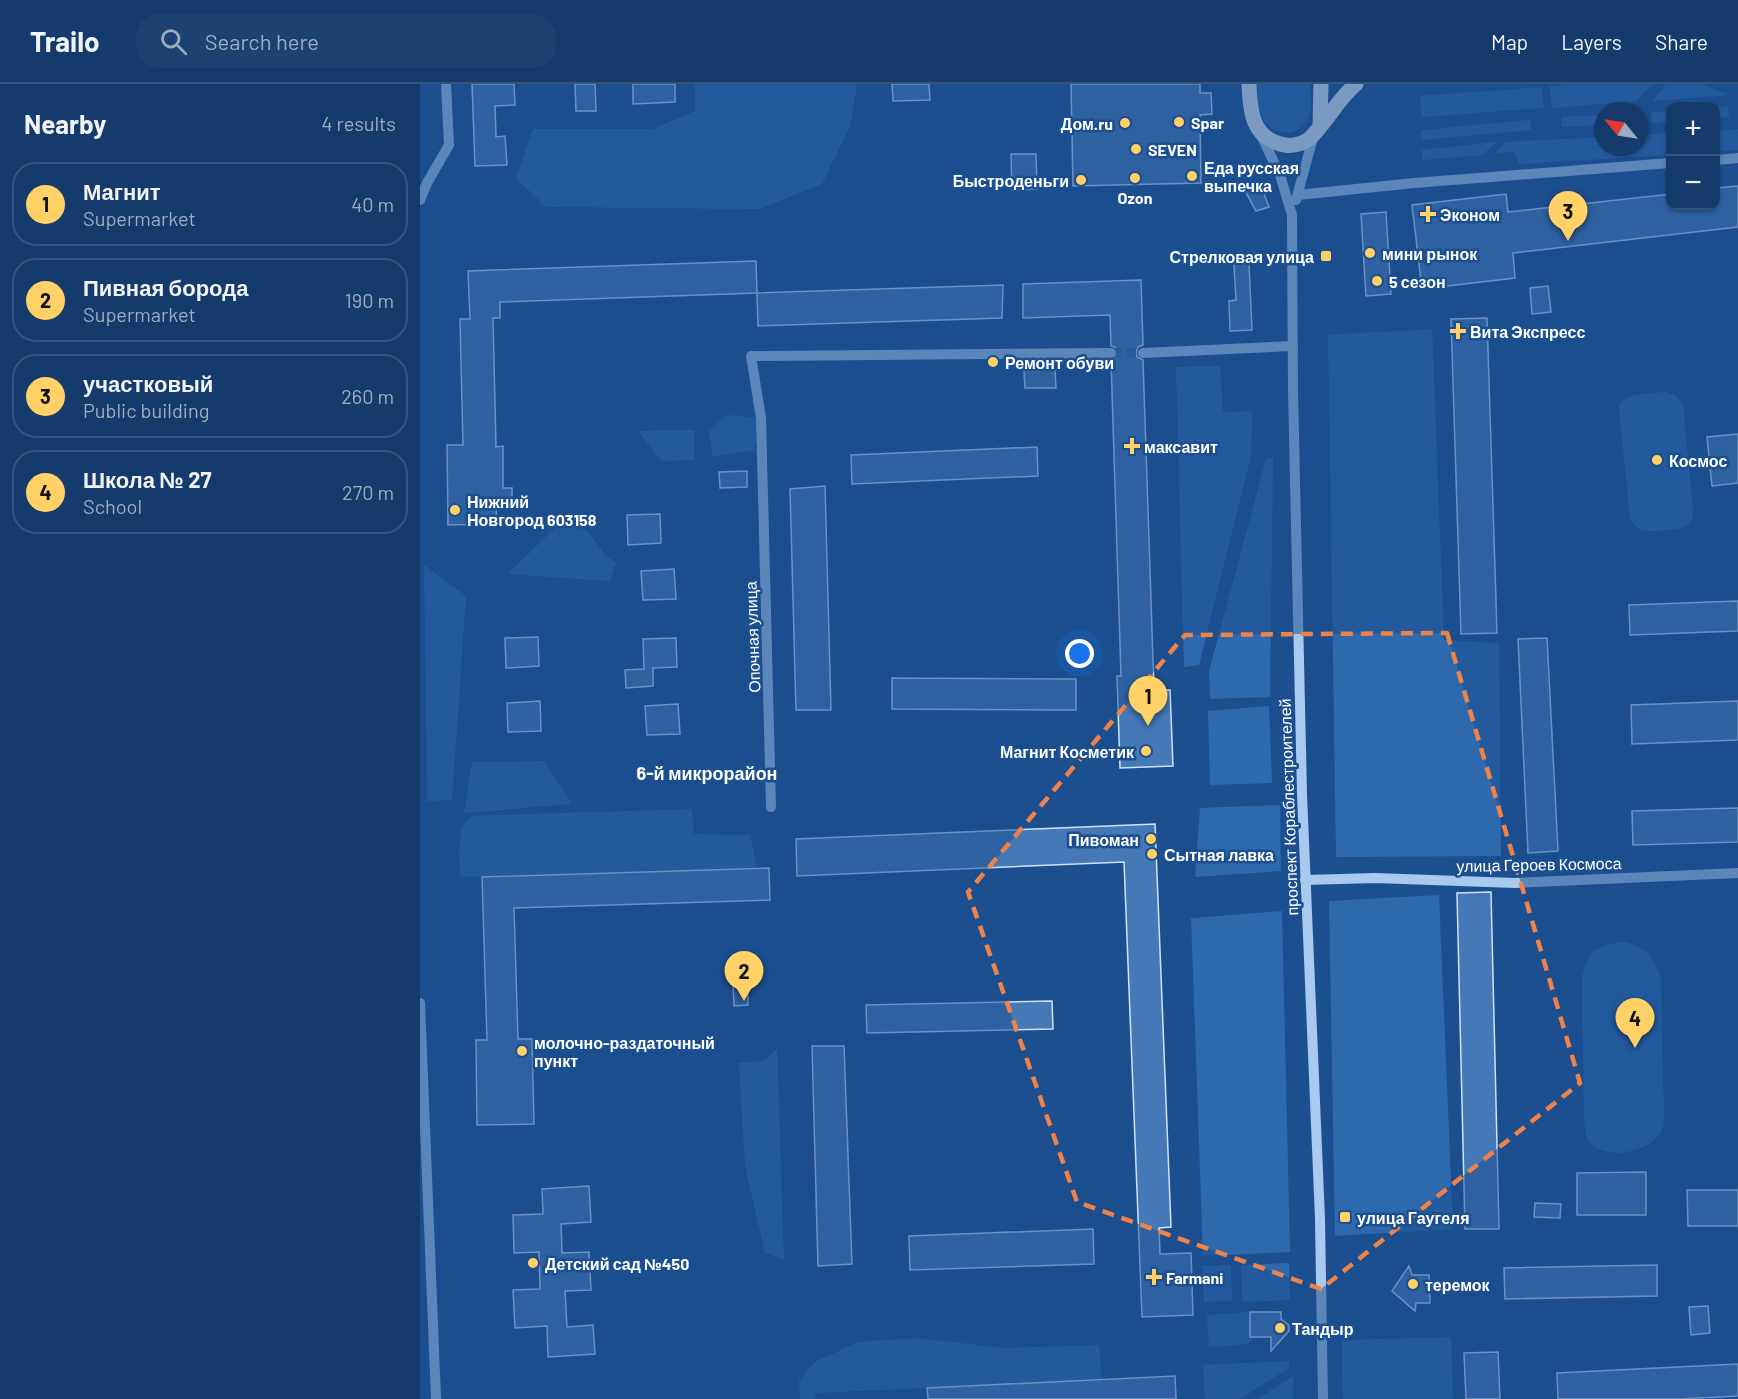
<!DOCTYPE html>
<meta charset="utf-8">
<style>
body{margin:0;font-family:Barlow,sans-serif;background:#1d4271;color:#f1f3f6}
.controls{position:absolute;right:18px;top:18px;display:grid;overflow:hidden;border-radius:12px;box-shadow:0 2px 4px #0004}
.controls button{width:54px;height:54px;display:grid;place-items:center;padding:0;border:0;border-bottom:2px solid #33557e;background:#143b6b;color:#f1f3f6;font:30px sans-serif}
.compass{position:absolute;left:1174px;top:18px;width:54px;height:54px;border-radius:50%;background:#143b6b;box-shadow:0 2px 4px #0004;rotate:300deg}
.you{position:absolute;left:660px;top:570px;width:21px;height:21px;margin:-15px;border:4px solid #fff;border-radius:50%;background:#1a73e8;box-shadow:0 0 0 9px #1a73e833}
.badge{display:grid;place-items:center;width:39px;height:39px;border-radius:50%;background:#ffd166;color:#111;font-size:20px;font-weight:700}
.pin{position:absolute;translate:-50% -50px;filter:drop-shadow(0 2px 3px #0008)}
.pin::after{content:'';position:absolute;top:32px;width:21px;height:18px;background:inherit;clip-path:polygon(0 0,100% 0,50% 100%)}
.list{margin:0;padding:0;list-style:none}
h2{display:flex;justify-content:space-between;align-items:center;height:78px;margin:0;padding:0 24px;font-size:26px}
h2 small{font-size:20px;font-weight:400;color:#9dadc1}
.list li{display:grid;grid-template-columns:39px 1fr auto;gap:18px;align-items:center;box-sizing:border-box;height:84px;margin:0 12px 12px;padding:0 12px;border:2px solid #33557e;border-radius:24px}
.list b{display:block;font-size:22px;white-space:nowrap}
.list p{margin:0;font-size:20px;white-space:nowrap;color:#9dadc1}
.list em{font-size:20px;font-style:normal;color:#9dadc1}
.icon{flex:none;width:33px;height:33px;fill:none;stroke:currentColor;stroke-width:2;stroke-linecap:round;stroke-linejoin:round}
.map{position:relative;flex:none;width:1318px;height:1315px;overflow:hidden}
header{display:flex;align-items:center;gap:36px;box-sizing:border-box;height:84px;padding:0 30px;background:#143b6b;border-bottom:2px solid #33557e}
header strong{font-size:28px}
nav{display:flex;gap:33px;margin-inline-start:auto;font-size:21px}
.search{width:420px;height:54px;background:#1d4271;display:flex;align-items:center;gap:15px;box-sizing:border-box;padding:0 21px;border-radius:24px;color:#9dadc1;font-size:22px}
main{display:flex}
aside{flex:1;background:#143b6b}
.map>svg:first-child{display:block}
.green{fill:#2e69ad}
.building{fill:#4478b7;stroke:#cfe3fa;stroke-width:1.5}
.lines{fill:none;stroke-linecap:round;stroke-linejoin:round}
.minor-tunnel{stroke:#3d69a0;stroke-width:10;stroke-dasharray:10 5;stroke-linecap:butt}
.minor{stroke:#a9c9ee;stroke-width:10}
.major{stroke:#f0f6ff;stroke-width:15}
.marked{fill:none;stroke:#ee8249;stroke-width:4.5;stroke-dasharray:12 8;stroke-linejoin:round}
.poi-dot{fill:#ffd166;stroke:#1b4f8f;stroke-width:2}
.labels{text-anchor:middle;dominant-baseline:central;stroke-width:5;stroke-linejoin:round;paint-order:stroke}
.poi-label{font-size:16px;font-weight:bold;fill:#fff;stroke:#1b4f8f;text-anchor:start}
.street-label{font-size:16px;fill:#fff;stroke:#1b4f8f}
.neighbourhood-label{font-size:18px;font-weight:bold;fill:#fff;stroke:#1b4f8f}
</style>
<header>
<strong>Trailo</strong>
<div class="search"><svg class="icon" aria-label="search" viewBox="0 0 24 24"><circle cx="10" cy="10" r="6"/><path d="M15 15l6 6"/></svg>Search here</div>
<nav><a>Map</a><a>Layers</a><a>Share</a></nav>
</header>
<main>
<aside>
<h2>Nearby<small>4 results</small></h2>
<ul class="list">
<li><span class="badge">1</span><div><b>Магнит</b><p>Supermarket</p></div><em>40 m</em></li>
<li><span class="badge">2</span><div><b>Пивная борода</b><p>Supermarket</p></div><em>190 m</em></li>
<li><span class="badge">3</span><div><b>участковый</b><p>Public building</p></div><em>260 m</em></li>
<li><span class="badge">4</span><div><b>Школа № 27</b><p>School</p></div><em>270 m</em></li>
</ul>
</aside>
<div class="map">
<svg width="1318" height="1315" viewBox="0 0 1318 1315">
<rect width="100%" height="100%" fill="#1b4f8f"/>
<!-- green -->
<g class="green">
<path d="M275,0H437L430,42L402,100L339,125L126,123L96,94L113,45H233L275,27Z"/>
<path d="M837,0H890C891,11 893,23 889,33C880,55 851,53 841,32C836,23 838,11 837,0Z"/>
<path d="M1154,0H1233L1216,17L1132,24L1130,2Z"/>
<path d="M1246,0H1283L1308,11L1232,17Z"/>
<path d="M1122,3L1124,24L1002,33L1000,12Z"/>
<path d="M1308,22L1309,33L1296,34V23Z"/>
<path d="M1250,27V38L1232,39L1231,28Z"/>
<path d="M1183,31V41L1142,43L1141,33Z"/>
<path d="M1110,36L1111,46L1001,56V46Z"/>
<path d="M1318,45V66L1296,68V47Z"/>
<path d="M1250,49V71L1099,80L1095,68L1075,69L1085,58L1183,53V63H1219V51Z"/>
<path d="M1077,58L1062,71L1003,76L1002,66Z"/>
<path d="M1012,245L1024,556L1079,559L1081,772L916,773L908,251Z"/>
<path d="M800,282L803,328L832,327L831,372L779,581L764,583L756,283Z"/>
<path d="M1246,308L1256,312L1263,321L1273,427C1273,433 1272,437 1267,441C1262,445 1255,445 1248,446C1234,447 1215,451 1210,433L1199,323C1206,307 1231,310 1246,308Z"/>
<path d="M306,331L341,334L334,366L293,373L289,348Z"/>
<path d="M274,346V376L242,377L218,347Z"/>
<path d="M853,374L850,613L790,615L789,587L846,375Z"/>
<path d="M144,435L169,449L186,472L196,479L190,497L88,490Z"/>
<path d="M4,481L46,512L32,716L7,717Z"/>
<path d="M849,622L852,699L790,701L788,627Z"/>
<path d="M124,677L152,720L44,729L52,678Z"/>
<path d="M860,721L861,787L775,793L780,724Z"/>
<path d="M272,725L274,750L330,751L337,784L40,793L39,766L42,744L52,732Z"/>
<path d="M1019,811L1033,1145L915,1152L909,817Z"/>
<path d="M862,827L870,1168L783,1172L771,834Z"/>
<path d="M1205,858C1226,863 1236,875 1241,896L1244,1031C1244,1036 1244,1042 1242,1046C1231,1070 1176,1080 1166,1051C1165,1047 1165,1041 1164,1037L1162,894C1168,866 1178,860 1205,858Z"/>
<path d="M357,965L364,1175L345,1169L325,1082L319,979L343,977Z"/>
<path d="M869,1179L870,1216L822,1218L821,1181Z"/>
<path d="M811,1181L812,1217L784,1218L782,1182Z"/>
<path d="M850,1226V1242L843,1245L828,1260L789,1263L787,1231Z"/>
<path d="M1031,1253L1033,1315H923L922,1256Z"/>
<path d="M496,1254L583,1264L679,1261L682,1296L396,1309L395,1315H380L379,1297L395,1278L438,1258Z"/>
<path d="M869,1277V1284L820,1315H785L783,1281Z"/>
<path d="M873,1292V1315H838Z"/>
</g>
<!-- building -->
<g class="building">
<path d="M52,0H94L95,21L75,22L76,53L85,52L87,81L55,82Z"/>
<path d="M155,0H175L176,27H156Z"/>
<path d="M213,0H255V18L213,20Z"/>
<path d="M472,0H509L510,16L473,17Z"/>
<path d="M651,0H780V9H791L792,30L780,31L781,99L653,102Z"/>
<path d="M591,70H616L617,105L592,106Z"/>
<path d="M840,99L849,123L836,127L824,105Z"/>
<path d="M1318,102V143L1093,169L1095,194L1002,205L992,121L1086,110L1088,128L1251,110V122H1296V104Z"/>
<path d="M966,128L971,210L946,212L941,130Z"/>
<path d="M336,177L337,209L80,218V234H73L76,363L83,362V404H92V423L76,424L77,440L28,441L27,361H43L40,235H50L48,187Z"/>
<path d="M829,180L832,246L810,247L809,217L816,216L814,181Z"/>
<path d="M721,196L723,261L718,263L716,269L717,273L723,276L734,606H750L753,682L700,684L697,592H701L691,276L697,273L698,268L695,263L691,262L690,231L603,234V200Z"/>
<path d="M583,201L582,234L338,242L337,209Z"/>
<path d="M1128,202L1131,228L1112,230L1110,204Z"/>
<path d="M1067,234L1077,549L1041,550L1031,235Z"/>
<path d="M635,286L636,304H605L604,287Z"/>
<path d="M1318,350V399L1292,402L1287,353Z"/>
<path d="M617,363L618,392L432,400L431,371Z"/>
<path d="M327,387V403L300,404L299,388Z"/>
<path d="M405,402L411,626H376L370,405Z"/>
<path d="M240,430L241,459L208,461L207,431Z"/>
<path d="M254,485L256,515L223,516L221,487Z"/>
<path d="M1318,517V547L1210,551L1209,521Z"/>
<path d="M118,553L119,582L86,584L85,554Z"/>
<path d="M256,554L257,583L233,584V602L206,604L205,586L224,585L223,555Z"/>
<path d="M1127,554L1138,767L1108,769L1098,555Z"/>
<path d="M472,594L656,595V626L472,625Z"/>
<path d="M120,617L121,647L88,648L87,619Z"/>
<path d="M1318,617V656L1212,660L1211,621Z"/>
<path d="M258,620L260,650L227,651L225,622Z"/>
<path d="M1318,724V758L1213,761L1212,727Z"/>
<path d="M735,740L751,1143L739,1144L740,1170L771,1169L773,1231L722,1233L704,778L377,792L376,755Z"/>
<path d="M349,784L350,816L94,824L98,955H112L114,1040L57,1041L56,956H67L62,793Z"/>
<path d="M1071,808L1079,1145H1045L1037,809Z"/>
<path d="M327,881L328,921L314,922L312,882Z"/>
<path d="M632,917L633,945L447,949L446,921Z"/>
<path d="M392,962H424L432,1180L398,1182Z"/>
<path d="M1226,1088V1131H1157V1089Z"/>
<path d="M169,1102L171,1138L141,1140L142,1169L169,1168L171,1206L145,1207L147,1243L173,1241L175,1270L128,1273L127,1242L95,1244L93,1206L120,1205L119,1168L94,1169L93,1131L123,1130L122,1105Z"/>
<path d="M1267,1106H1318V1142H1268Z"/>
<path d="M1115,1119L1141,1120L1140,1134L1114,1133Z"/>
<path d="M673,1145L674,1180L490,1186L489,1152Z"/>
<path d="M1237,1181V1212L1085,1215L1084,1184Z"/>
<path d="M989,1182L992,1191H1009L1010,1219H996L995,1227L972,1207Z"/>
<path d="M1288,1222L1290,1249L1271,1251L1269,1223Z"/>
<path d="M830,1228H861V1235L869,1241V1247L851,1267V1253H830Z"/>
<path d="M1078,1268L1080,1315H1046L1044,1269Z"/>
<path d="M1318,1280V1312L1260,1315H1138L1137,1289Z"/>
<path d="M755,1292L756,1315H508L507,1304Z"/>
</g>
<g class="lines">
<!-- minor-tunnel -->
<path class="minor-tunnel" d="M691,269H723"/>
<!-- minor -->
<g class="minor">
<path d="M841,51L860,91L872,131L873,307L882,710L900,1135L903,1315"/>
<path d="M1296,76L1318,74"/>
<path d="M878,111L994,99L1250,79"/>
<path d="M0,116L7,99L29,61L26,0"/>
<path d="M876,116L894,50"/>
<path d="M723,269L873,262"/>
<path d="M351,723L341,334L331,272L691,269"/>
<path d="M885,796L955,794L1095,799L1318,789"/>
<path d="M0,919L16,1315"/>
</g>
<!-- major -->
<g class="major">
<path d="M829,0C830,28 832,55 865,61C875,63 888,58 894,50C909,34 919,14 936,0"/>
<path d="M900,42L901,0"/>
</g>
</g>
<!-- marked area -->
<path d="M0 0H1318V1315H0ZM1027,549L1160,999L901,1205L657,1118L548,808L765,551Z" fill="#1b4f8f" fill-opacity=".55" fill-rule="evenodd"/>
<path class="marked" d="M1027,549L1160,999L901,1205L657,1118L548,808L765,551Z"/>
<!-- markers -->
<g class="poi-dot">
<circle cx="759" cy="38" r="6"/>
<circle cx="705" cy="39" r="6"/>
<circle cx="716" cy="65" r="6"/>
<circle cx="772" cy="92" r="6"/>
<circle cx="715" cy="94" r="6"/>
<circle cx="661" cy="96" r="6"/>
<path d="M1005 121h6v6h6v6h-6v6h-6v-6h-6v-6h6z"/>
<circle cx="950" cy="169" r="6"/>
<rect x="900" y="166" width="12" height="12" rx="3"/>
<circle cx="957" cy="197" r="6"/>
<path d="M1035 238h6v6h6v6h-6v6h-6v-6h-6v-6h6z"/>
<circle cx="573" cy="278" r="6"/>
<path d="M709 353h6v6h6v6h-6v6h-6v-6h-6v-6h6z"/>
<circle cx="1237" cy="376" r="6"/>
<circle cx="35" cy="426" r="6"/>
<circle cx="726" cy="667" r="6"/>
<circle cx="731" cy="755" r="6"/>
<circle cx="732" cy="770" r="6"/>
<circle cx="102" cy="967" r="6"/>
<rect x="919" y="1127" width="12" height="12" rx="3"/>
<circle cx="113" cy="1179" r="6"/>
<path d="M731 1184h6v6h6v6h-6v6h-6v-6h-6v-6h6z"/>
<circle cx="993" cy="1200" r="6"/>
<circle cx="860" cy="1244" r="6"/>
</g>
<g class="labels">
<!-- poi labels -->
<g class="poi-label">
<text x="771" y="38">Spar</text>
<text x="693" y="39" text-anchor="end">Дом.ru</text>
<text x="728" y="65">SEVEN</text>
<text x="784" y="83">Еда русская<tspan x="784" dy="18">выпечка</tspan></text>
<text x="649" y="96" text-anchor="end">Быстроденьги</text>
<text x="715" y="113" text-anchor="middle">Ozon</text>
<text x="1020" y="130">Эконом</text>
<text x="962" y="169">мини рынок</text>
<text x="894" y="172" text-anchor="end">Стрелковая улица</text>
<text x="969" y="197">5 сезон</text>
<text x="1050" y="247">Вита Экспресс</text>
<text x="585" y="278">Ремонт обуви</text>
<text x="724" y="362">максавит</text>
<text x="1249" y="376">Космос</text>
<text x="47" y="417">Нижний<tspan x="47" dy="18">Новгород 603158</tspan></text>
<text x="714" y="667" text-anchor="end">Магнит Косметик</text>
<text x="719" y="755" text-anchor="end">Пивоман</text>
<text x="744" y="770">Сытная лавка</text>
<text x="114" y="958">молочно-раздаточный<tspan x="114" dy="18">пункт</tspan></text>
<text x="937" y="1133">улица Гаугеля</text>
<text x="125" y="1179">Детский сад №450</text>
<text x="746" y="1193">Farmani</text>
<text x="1005" y="1200">теремок</text>
<text x="872" y="1244">Тандыр</text>
</g>
<!-- street labels -->
<g class="street-label">
<text transform="translate(332 553) rotate(-92)">Опочная улица</text>
<text transform="translate(868 723) rotate(-92)">проспект Кораблестроителей</text>
<text transform="translate(1119 780) rotate(-1)">улица Героев Космоса</text>
</g>
<!-- neighbourhood labels -->
<g class="neighbourhood-label">
<text x="287" y="689">6-й микрорайон</text>
</g>
</g>
</svg>
<div class="controls">
<button>+</button>
<button>−</button>
</div>
<svg class="compass" viewBox="-18 -18 36 36"><path d="M0-13l5 13h-10z" fill="#e53935"/><path d="M0 13l5-13h-10z" fill="#9dadc1"/></svg>
<div class="you"></div>
<div class="pin badge" style="left:728px;top:642px">1</div>
<div class="pin badge" style="left:324px;top:917px">2</div>
<div class="pin badge" style="left:1148px;top:157px">3</div>
<div class="pin badge" style="left:1215px;top:964px">4</div>
</div>
</main>
